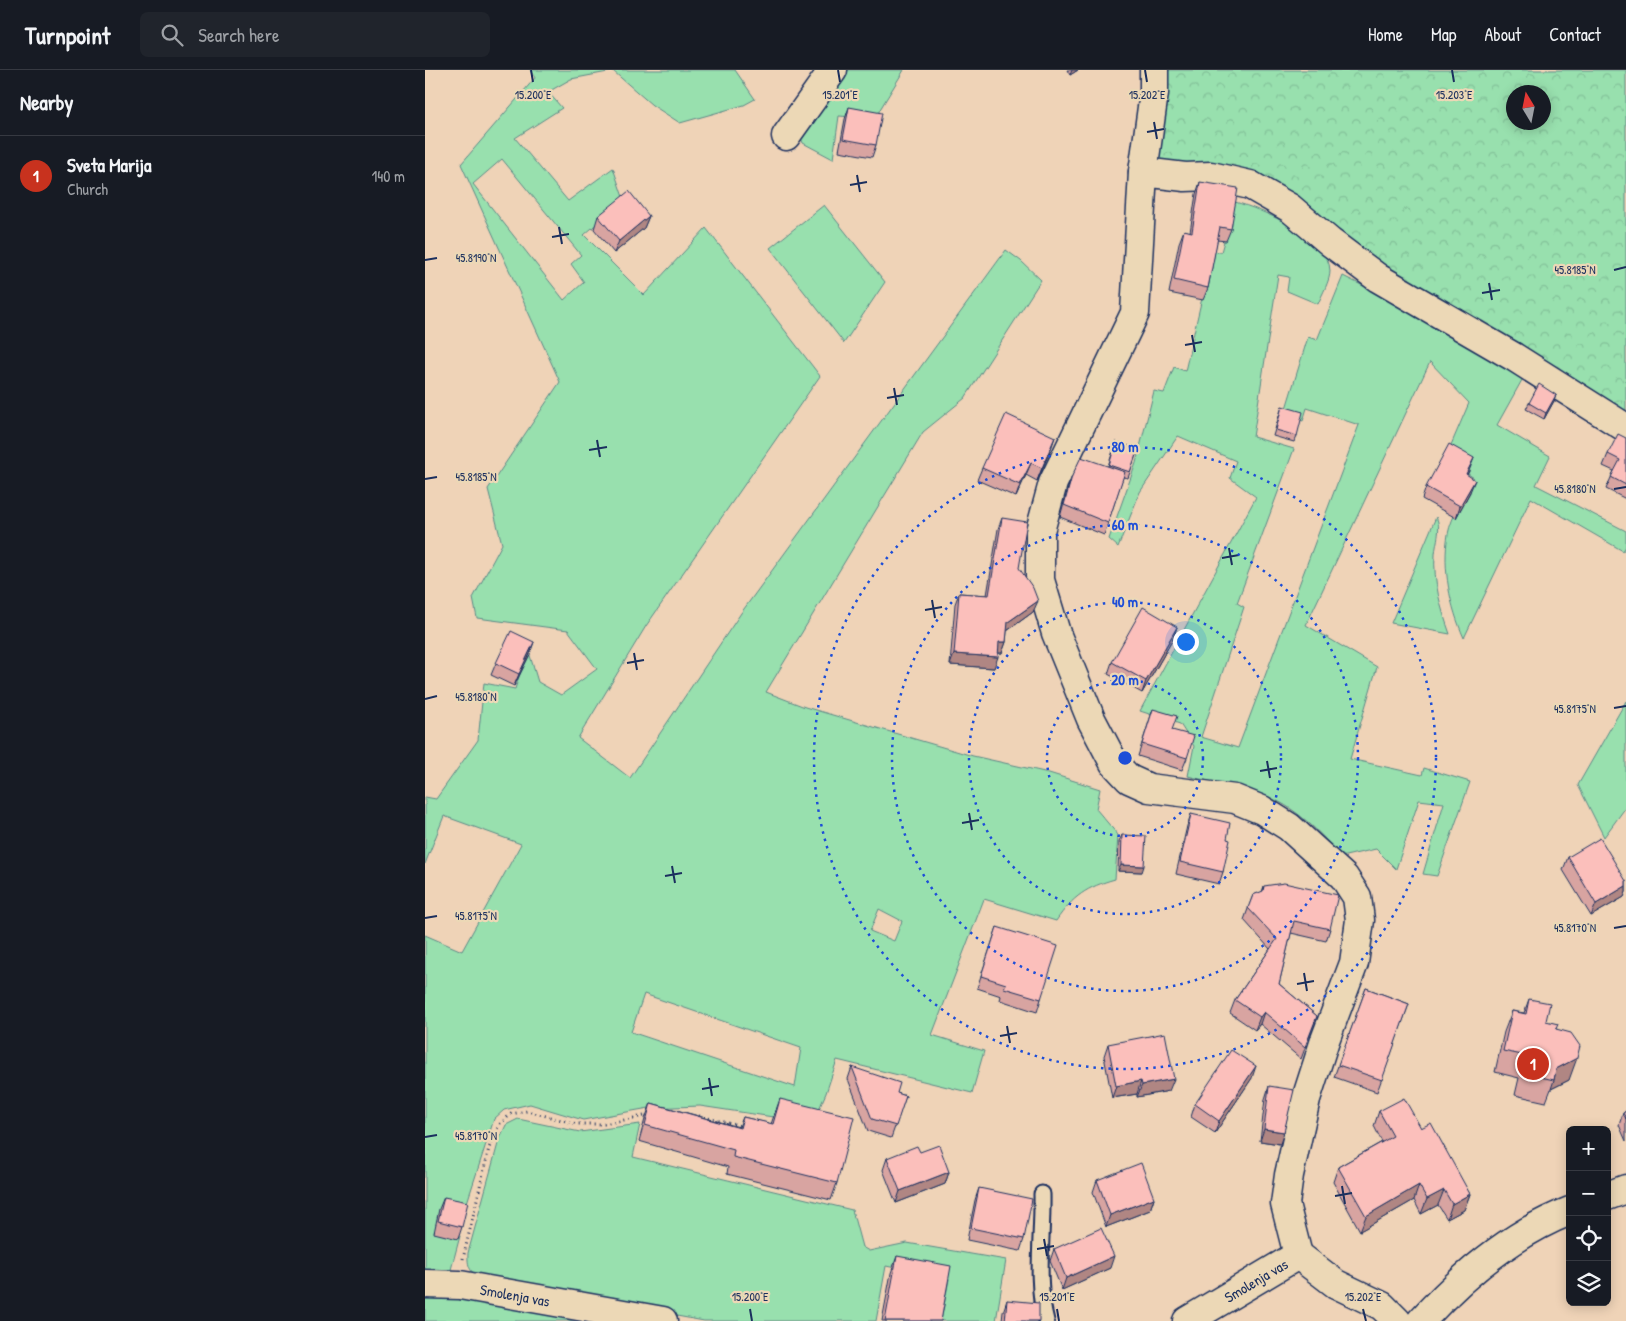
<!DOCTYPE html>
<meta charset="utf-8">
<style>
body{margin:0;font-family:"Patrick Hand",sans-serif;background:#20242c;color:#f1f3f6}
.controls{position:absolute;right:15px;bottom:15px;display:grid;overflow:hidden;border-radius:8px;box-shadow:0 2px 12px #0003}
.controls button{width:45px;height:45px;display:grid;place-items:center;padding:0;border:0;border-bottom:1px solid #363941;background:#171b24;color:#f1f3f6;font:25px sans-serif}
.compass{position:absolute;left:1081px;top:15px;width:45px;height:45px;border-radius:50%;background:#171b24;box-shadow:0 2px 12px #0003;rotate:350deg}
.you{position:absolute;left:760px;top:571px;width:18px;height:18px;margin:-12px;border:4px solid #fff;border-radius:50%;background:#1a73e8;box-shadow:0 0 0 8px #1a73e833}
.badge{display:grid;place-items:center;width:32px;height:32px;border-radius:50%;background:#c8321e;color:#fff;font-size:16px;font-weight:700}
.pin{position:absolute;translate:-50% -50%;border:2px solid #fff;box-shadow:0 1px 5px #0006}
.list{margin:0;padding:0;list-style:none}
h2{display:flex;justify-content:space-between;align-items:center;height:65px;margin:0;padding:0 20px;font-size:21px}
h2 small{font-size:16px;font-weight:400;color:#9ea1a6}
.list li{display:grid;grid-template-columns:32px 1fr auto;gap:15px;align-items:center;box-sizing:border-box;height:80px;padding:0 20px;border-top:1px solid #363941}
.list b{display:block;font-size:19px;white-space:nowrap}
.list p{margin:0;font-size:16px;white-space:nowrap;color:#9ea1a6}
.list em{font-size:16px;font-style:normal;color:#9ea1a6}
.icon{flex:none;width:28px;height:28px;fill:none;stroke:currentColor;stroke-width:2;stroke-linecap:round;stroke-linejoin:round}
.map{position:relative;flex:none;width:1201px;height:1251px;overflow:hidden}
header{display:flex;align-items:center;gap:30px;box-sizing:border-box;height:70px;padding:0 25px;background:#171b24;border-bottom:1px solid #363941}
header strong{font-size:24px}
nav{display:flex;gap:28px;margin-inline-start:auto;font-size:18px}
.search{width:350px;height:45px;background:#20242c;display:flex;align-items:center;gap:12px;box-sizing:border-box;padding:0 18px;border-radius:8px;color:#9ea1a6;font-size:19px}
main{display:flex}
aside{flex:1;background:#171b24}
.map>svg:first-child{display:block}
.green{fill:#98e0ae;stroke:#5a8886;fill-rule:evenodd}
.forest{fill:url(#forest-crowns);stroke:#5a8886;fill-rule:evenodd}
.lines{fill:none;stroke-linecap:round;stroke-linejoin:round}
.lane-casing{stroke:#1b2f5e;stroke-width:19}
.street-casing{stroke:#1b2f5e;stroke-width:31}
.path{stroke:#1b2f5e;stroke-width:3;stroke-dasharray:1 4;stroke-linecap:butt}
.lane{stroke:#ecd8b6;stroke-width:15}
.street{stroke:#ecd8b6;stroke-width:28}
.wall{fill:#d8a4a1;stroke:#1b2f5e}
.shaded-wall{fill:#b08683;stroke:#1b2f5e}
.building{fill:#fbbfbb;stroke:#1b2f5e}
.ticks{fill:none;stroke:#1b2f5e;stroke-width:2}
.ring{fill:none;stroke:#1d4ed8;stroke-width:2.5;stroke-dasharray:2.5 5}
.labels{text-anchor:middle;dominant-baseline:central;stroke-width:4.5;stroke-linejoin:round;paint-order:stroke}
.street-label{font-size:15px;fill:#1b2f5e;stroke:#ecd8b6}
.ticks-label{font-size:12px;text-anchor:middle;fill:#1b2f5e;stroke:#ecd8b6;stroke-width:4.5;stroke-linejoin:round;paint-order:stroke}
.centre{fill:#1d4ed8;stroke:#ecd8b6;stroke-width:2.5}
.ring-label{font-size:15px;text-anchor:middle;font-weight:bold;fill:#1d4ed8;stroke:#ecd8b6;stroke-width:4.5;stroke-linejoin:round;paint-order:stroke}
</style>
<header>
<strong>Turnpoint</strong>
<div class="search"><svg class="icon" aria-label="search" viewBox="0 0 24 24"><circle cx="10" cy="10" r="6"/><path d="M15 15l6 6"/></svg>Search here</div>
<nav><a>Home</a><a>Map</a><a>About</a><a>Contact</a></nav>
</header>
<main>
<aside>
<h2>Nearby<small></small></h2>
<ul class="list">
<li><span class="badge">1</span><div><b>Sveta Marija</b><p>Church</p></div><em>140 m</em></li>
</ul>
</aside>
<div class="map">
<svg width="1201" height="1251" viewBox="0 0 1201 1251">
<defs>
<pattern id="forest-crowns" width="20" height="18" patternUnits="userSpaceOnUse" patternTransform="scale(1.25)"><rect width="20" height="18" fill="#98e0ae"/><path d="M2 6a3 3 0 1 1 6 0M12 15a3 3 0 1 1 6 0" fill="none" stroke="#82c098"/></pattern>
</defs>
<rect width="100%" height="100%" fill="#efd3b7"/>
<filter id="ink" filterUnits="userSpaceOnUse"><feTurbulence type="fractalNoise" baseFrequency=".02" numOctaves="2"/><feDisplacementMap in="SourceGraphic" scale="10" xChannelSelector="R" yChannelSelector="G"/><feConvolveMatrix kernelMatrix="1 2 1 2 8 2 1 2 1" color-interpolation-filters="sRGB"/></filter>
<g filter="url(#ink)">
<!-- green -->
<g class="green">
<path d="M105,0H310L330,29L319,35L255,53L227,35L188,1L146,9L123,22L137,38L90,68L143,131L188,98L199,130L159,165L219,225L281,158L395,306L221,556L153,668L205,708L316,543L581,180L596,191L616,210L540,328L498,362L341,622L380,637L548,686L624,703L675,719L671,739L693,765L690,809C662,817 648,826 631,851L559,829L507,965L559,981L547,1023L412,990L401,1023L388,1053L275,1036L224,1038L158,1050L105,1034L79,1040L69,1049L39,1142L15,1163L35,1166L24,1207L0,1209V865L37,881L96,774L19,746L0,794V727L11,729L53,670L59,613L90,619L103,579L113,612L136,625L172,599L143,560L52,548L48,528L77,474L63,419L135,312L36,94L110,8ZM77,89L156,185L146,194L159,212L139,230L48,114ZM454,839L477,851L469,871L445,861ZM219,924L376,978L370,1017L206,962Z"/>
<path d="M415,0H479L454,41L455,49L414,46L408,89L378,73L374,63Z"/>
<path d="M810,132C836,139 905,168 905,201C905,211 897,224 893,234L862,221L864,207L853,205L828,367L869,379L812,533L819,537L776,667L813,678L934,355L882,338L878,351L859,345L883,267L892,270L918,206L1024,258L1102,301L1072,355L1125,386L1111,415L1201,461V476L1198,481L1106,428L1039,568C1025,536 1017,499 1023,464C1026,447 1041,423 1049,408L1020,389L1044,333L1005,292L881,555L952,597L925,689L997,705L999,698L1045,712L1012,806L998,804L1019,733L994,730L971,799L951,779L916,787C901,769 885,752 866,739C837,719 796,715 763,706L769,676L755,654L715,641L831,427L805,408L811,391L753,366L715,422L693,477L684,469L711,393L729,321L739,323L749,297L760,301L788,181L796,182Z"/>
<path d="M399,135L460,212L419,273L345,178Z"/>
<path d="M1011,447C1017,457 1011,472 1010,484C1008,511 1016,539 1025,564L966,553Z"/>
<path d="M1201,631V737L1179,767L1153,715Z"/>
<path d="M93,1049L155,1062L215,1054L208,1087L427,1140L437,1177L444,1181L482,1173L581,1190L571,1251H516L524,1209L461,1196L451,1251H279L61,1211C47,1204 42,1200 43,1183L74,1070L81,1055Z"/>
<path d="M0,1222L203,1251H0Z"/>
</g>
<!-- forest -->
<path class="forest" d="M736,0H1201V353L890,154L737,96L728,82ZM1088,22H1118V52H1088Z"/>
<g class="lines">
<!-- lane casing -->
<g class="lane-casing">
<path id="lane" d="M617,1124C618,1166 610,1210 621,1251"/>
</g>
<!-- street casing -->
<g class="street-casing">
<g id="street">
<path d="M729,0V23L718,102L710,243L628,413L615,461V510L631,563L666,649L689,693L704,709L724,718L810,729L837,740L864,757L887,778L919,807L932,827L935,850L929,893L900,970L881,1029L864,1105L860,1134L873,1185"/>
<path d="M361,66L408,0"/>
<path d="M718,102L760,107L786,106L825,115L865,138L905,172L953,208L1089,287L1201,358"/>
<path d="M1182,1126L1201,1119"/>
<path id="s1" d="M0,1214L35,1215L238,1251"/>
<path id="s2" d="M762,1251L873,1185L911,1214L957,1236L972,1251"/>
<path d="M996,1251C1037,1206 1088,1163 1145,1141"/>
</g>
</g>
<!-- path -->
<g class="path">
<path d="M274,1046L316,1056"/>
<path d="M38,1189L64,1078L74,1055L86,1044L102,1041L152,1054H179L224,1045"/>
</g>
<!-- lane -->
<use href="#lane" class="lane"/>
<!-- street -->
<use href="#street" class="street"/>
</g>
<!-- wall -->
<g class="wall">
<path d="M642,0H653L645,5Z"/>
<path d="M424,37L451,75L447,87L414,81L420,49Z"/>
<path d="M775,112L806,159L801,171L792,170L783,218L778,230L744,223L754,173L759,160L765,162L771,124Z"/>
<path d="M173,146H224L219,158L189,183L169,159Z"/>
<path d="M1131,325L1129,331L1119,349L1101,339L1104,333Z"/>
<path d="M857,336L872,366L869,372L848,366Z"/>
<path d="M630,367L612,411L601,405L591,427L552,410L557,398Z"/>
<path d="M1201,368V429L1181,419L1189,401L1178,396L1183,384Z"/>
<path d="M691,372L713,379L703,408L698,407L679,465L635,447L643,418L647,406L683,396Z"/>
<path d="M1044,401L1042,405L1045,422L1031,448L997,429L1001,417Z"/>
<path d="M577,448L608,542L582,561L581,572L577,583H573L569,598L525,595L530,534L534,523L562,525L573,459Z"/>
<path d="M752,557L748,569L717,623L683,604L687,592Z"/>
<path d="M105,584L89,616L66,605L71,593Z"/>
<path d="M728,639L747,660L762,688L757,700L713,686Z"/>
<path d="M766,744L802,769L798,802L794,814L751,804L762,756Z"/>
<path d="M697,765L717,802L693,801L694,771Z"/>
<path d="M1143,787L1201,811V822L1199,827L1166,846L1138,800Z"/>
<path d="M839,816L905,859L901,871L866,863L854,914L892,946L876,989L835,954L830,960L805,943L810,930L845,879L819,850L828,825L837,822Z"/>
<path d="M572,857L616,929L612,942L575,930L576,926L552,918Z"/>
<path d="M941,918L984,934L952,1022L909,1007Z"/>
<path d="M1104,929L1121,951L1131,959L1144,1010L1126,1019L1121,1032L1090,1025L1094,1008L1070,1002L1079,962L1087,941L1099,943Z"/>
<path d="M683,974L744,1021L712,1027V1024L687,1028L679,986Z"/>
<path d="M427,997L472,1023L481,1026L466,1068L443,1061L423,1009Z"/>
<path d="M827,1008L790,1063L766,1047L770,1034Z"/>
<path d="M844,1016L859,1062L855,1074L835,1071L840,1029Z"/>
<path d="M355,1029L412,1113L406,1130L302,1104L303,1097L214,1071L220,1049L226,1033L314,1057L318,1047L346,1054Z"/>
<path d="M954,1041L996,1058L1045,1124L1039,1140L1022,1149L1013,1135L996,1144L989,1130L935,1161L908,1112L913,1097L957,1072L949,1056Z"/>
<path d="M1201,1041V1071L1194,1055L1198,1043Z"/>
<path d="M462,1088L524,1102L520,1114L471,1133L458,1100Z"/>
<path d="M672,1110L729,1128L725,1140L681,1157L668,1122Z"/>
<path d="M554,1118L599,1169L595,1181L542,1170L550,1130Z"/>
<path d="M19,1127L37,1157L33,1169L9,1163L14,1139Z"/>
<path d="M629,1179L685,1198L637,1220L625,1191Z"/>
<path d="M472,1186L516,1251H457L466,1203Z"/>
<path d="M582,1230L614,1251H577L578,1242Z"/>
</g>
<!-- shaded-wall -->
<g class="shaded-wall">
<path d="M647,0H653L645,5Z"/>
<path d="M224,146L219,158L189,183L194,171Z"/>
<path d="M1131,325L1129,331L1119,349L1121,343Z"/>
<path d="M630,367L626,379L612,411L617,398Z"/>
<path d="M1049,388L1044,401L1036,416L1041,404Z"/>
<path d="M606,393L601,405L591,427L595,415Z"/>
<path d="M1050,410L1045,422L1031,448L1035,436Z"/>
<path d="M613,531L608,542L579,563L583,552Z"/>
<path d="M752,557L748,569L717,623L721,611Z"/>
<path d="M109,572L105,584L89,616L94,604Z"/>
<path d="M574,572H581L577,583H570Z"/>
<path d="M529,584L573,587L569,598L525,595Z"/>
<path d="M696,795L719,796L717,802L693,801Z"/>
<path d="M1201,816V822L1199,827L1166,846L1171,834Z"/>
<path d="M839,942L835,954L830,960L835,947Z"/>
<path d="M1152,988L1144,1010L1126,1019L1129,1010L1131,999Z"/>
<path d="M831,996L827,1008L790,1063L794,1051Z"/>
<path d="M749,1009L744,1021L712,1027L717,1015Z"/>
<path d="M716,1011L712,1024L687,1028L691,1016Z"/>
<path d="M839,1059L859,1062L855,1074L835,1071Z"/>
<path d="M524,1102L520,1114L471,1133L475,1121Z"/>
<path d="M994,1115L989,1130L935,1161L941,1146Z"/>
<path d="M1019,1120L1013,1135L996,1144L1002,1129Z"/>
<path d="M1045,1124L1039,1140L1022,1149L1027,1134Z"/>
<path d="M729,1128L725,1140L681,1157L685,1145Z"/>
<path d="M689,1186L685,1198L637,1220L641,1208Z"/>
</g>
<!-- building -->
<g class="building">
<path d="M424,37L457,43L451,75L418,69Z"/>
<path d="M775,112L813,118L806,159L795,157L783,218L749,210L759,160L767,162Z"/>
<path d="M204,121L224,146L194,171L173,146Z"/>
<path d="M1114,314L1131,325L1121,343L1104,333Z"/>
<path d="M857,336L878,342L872,366L851,360Z"/>
<path d="M581,344L630,367L617,398L606,393L595,415L557,398Z"/>
<path d="M1193,364L1201,368V415L1186,407L1195,390L1183,384Z"/>
<path d="M691,372L713,379L705,402L684,395Z"/>
<path d="M1024,374L1049,388L1041,404L1050,410L1035,436L1001,417Z"/>
<path d="M656,387L700,402L683,453L639,435L647,406Z"/>
<path d="M577,448L602,452L594,498L608,518L613,531L583,552L581,572H574L573,587L529,584L534,523L564,525Z"/>
<path d="M718,537L752,557L721,611L687,592Z"/>
<path d="M86,561L109,572L94,604L71,593Z"/>
<path d="M728,639L752,646L747,660L769,666L762,688L717,674Z"/>
<path d="M766,744L805,753L802,769L805,770L798,802L755,792Z"/>
<path d="M697,765L721,766L719,796L696,795Z"/>
<path d="M1175,768L1201,811V816L1171,834L1143,787Z"/>
<path d="M859,813L913,825L905,859L869,851L854,914L892,946L880,977L839,942L835,947L810,930L852,869L823,838L828,825L838,821L839,816Z"/>
<path d="M572,857L633,876L616,929L579,918L581,914L556,906Z"/>
<path d="M941,918L984,934L957,1010L913,995Z"/>
<path d="M1104,929L1125,933L1121,951L1133,954L1131,959L1146,963L1155,976L1152,988L1131,999L1129,1010L1098,1003L1102,986L1078,981L1087,941L1101,944Z"/>
<path d="M740,963L749,1009L717,1015L716,1011L691,1016L683,974Z"/>
<path d="M806,980L831,996L794,1051L770,1034Z"/>
<path d="M427,997L475,1013L472,1023L481,1026L471,1056L447,1049Z"/>
<path d="M844,1016L869,1020L859,1062L839,1059Z"/>
<path d="M979,1028L996,1058L1006,1053L1045,1124L1027,1134L1019,1120L1002,1129L994,1115L941,1146L913,1097L968,1066L954,1041Z"/>
<path d="M355,1029L429,1047L412,1113L308,1087L309,1080L220,1055L226,1033L315,1058L318,1047L348,1054Z"/>
<path d="M1201,1041V1049L1198,1043Z"/>
<path d="M514,1075L524,1102L475,1121L462,1088L492,1076L495,1082Z"/>
<path d="M716,1093L729,1128L685,1145L672,1110Z"/>
<path d="M554,1118L607,1129L599,1169L546,1158Z"/>
<path d="M19,1127L43,1132L37,1157L13,1151Z"/>
<path d="M676,1158L689,1186L641,1208L629,1179Z"/>
<path d="M472,1186L526,1196L516,1251H460Z"/>
<path d="M582,1230L614,1233V1251H580Z"/>
</g>
</g>
<!-- ticks -->
<path class="ticks" d="M106,0L108,12M413,0L415,12M720,0L722,12M1027,0L1029,12M729,52L732,69M722,62L739,59M432,105L435,122M425,115L442,112M134,157L137,174M127,167L144,164M0,190L12,188M1189,200L1201,197M1064,213L1067,230M1057,223L1075,220M767,265L770,282M760,275L777,272M469,318L472,335M462,328L479,325M172,370L175,387M164,380L182,377M0,409L12,407M1189,419L1201,417M804,478L807,495M797,488L814,485M507,530L510,548M500,540L517,537M209,583L212,600M202,593L219,590M0,629L12,626M1189,638L1201,636M842,691L845,708M835,701L852,698M544,743L547,760M537,753L554,750M247,796L250,813M240,806L257,803M0,848L12,846M1189,858L1201,856M879,903L882,921M872,914L889,911M582,956L585,973M575,966L592,963M284,1008L287,1026M277,1019L294,1016M0,1067L12,1065M917,1116L920,1134M910,1126L927,1123M619,1169L622,1186M612,1179L629,1176M325,1239L327,1251M632,1239L634,1251M938,1239L941,1251"/>
<!-- distance rings -->
<g class="ring">
<circle cx="700" cy="688" r="78"/>
<circle cx="700" cy="688" r="156"/>
<circle cx="700" cy="688" r="233"/>
<circle cx="700" cy="688" r="311"/>
</g>
<g class="labels">
<!-- street labels -->
<g class="street-label">
<text stroke="none"><textPath href="#s2" startOffset="80">Smolenja vas</textPath></text>
<text stroke="none"><textPath href="#s1" startOffset="91">Smolenja vas</textPath></text>
</g>
</g>
<g class="ticks-label">
<text x="108" y="29">15.200°E</text>
<text x="415" y="29">15.201°E</text>
<text x="722" y="29">15.202°E</text>
<text x="1029" y="29">15.203°E</text>
<text x="51" y="192">45.8190°N</text>
<text x="1150" y="204">45.8185°N</text>
<text x="51" y="411">45.8185°N</text>
<text x="1150" y="423">45.8180°N</text>
<text x="51" y="631">45.8180°N</text>
<text x="1150" y="643">45.8175°N</text>
<text x="51" y="850">45.8175°N</text>
<text x="1150" y="862">45.8170°N</text>
<text x="51" y="1070">45.8170°N</text>
<text x="325" y="1231">15.200°E</text>
<text x="632" y="1231">15.201°E</text>
<text x="938" y="1231">15.202°E</text>
</g>
<circle cx="700" cy="688" r="8" class="centre"/>
<g class="ring-label">
<text x="700" y="382">80 m</text>
<text x="700" y="460">60 m</text>
<text x="700" y="537">40 m</text>
<text x="700" y="615">20 m</text>
</g>
</svg>
<div class="controls">
<button>+</button>
<button>−</button>
<button><svg class="icon" aria-label="locate" viewBox="0 0 24 24"><circle cx="12" cy="12" r="6"/><path d="M12 2v4M12 18v4M2 12h4M18 12h4"/></svg></button>
<button><svg class="icon" aria-label="layers" viewBox="0 0 24 24"><path d="M12 4l9 5-9 5-9-5zM3 14l9 5 9-5"/></svg></button>
</div>
<svg class="compass" viewBox="-18 -18 36 36"><path d="M0-13l5 13h-10z" fill="#e53935"/><path d="M0 13l5-13h-10z" fill="#9ea1a6"/></svg>
<div class="you"></div>
<div class="pin badge" style="left:1108px;top:994px">1</div>
</div>
</main>
